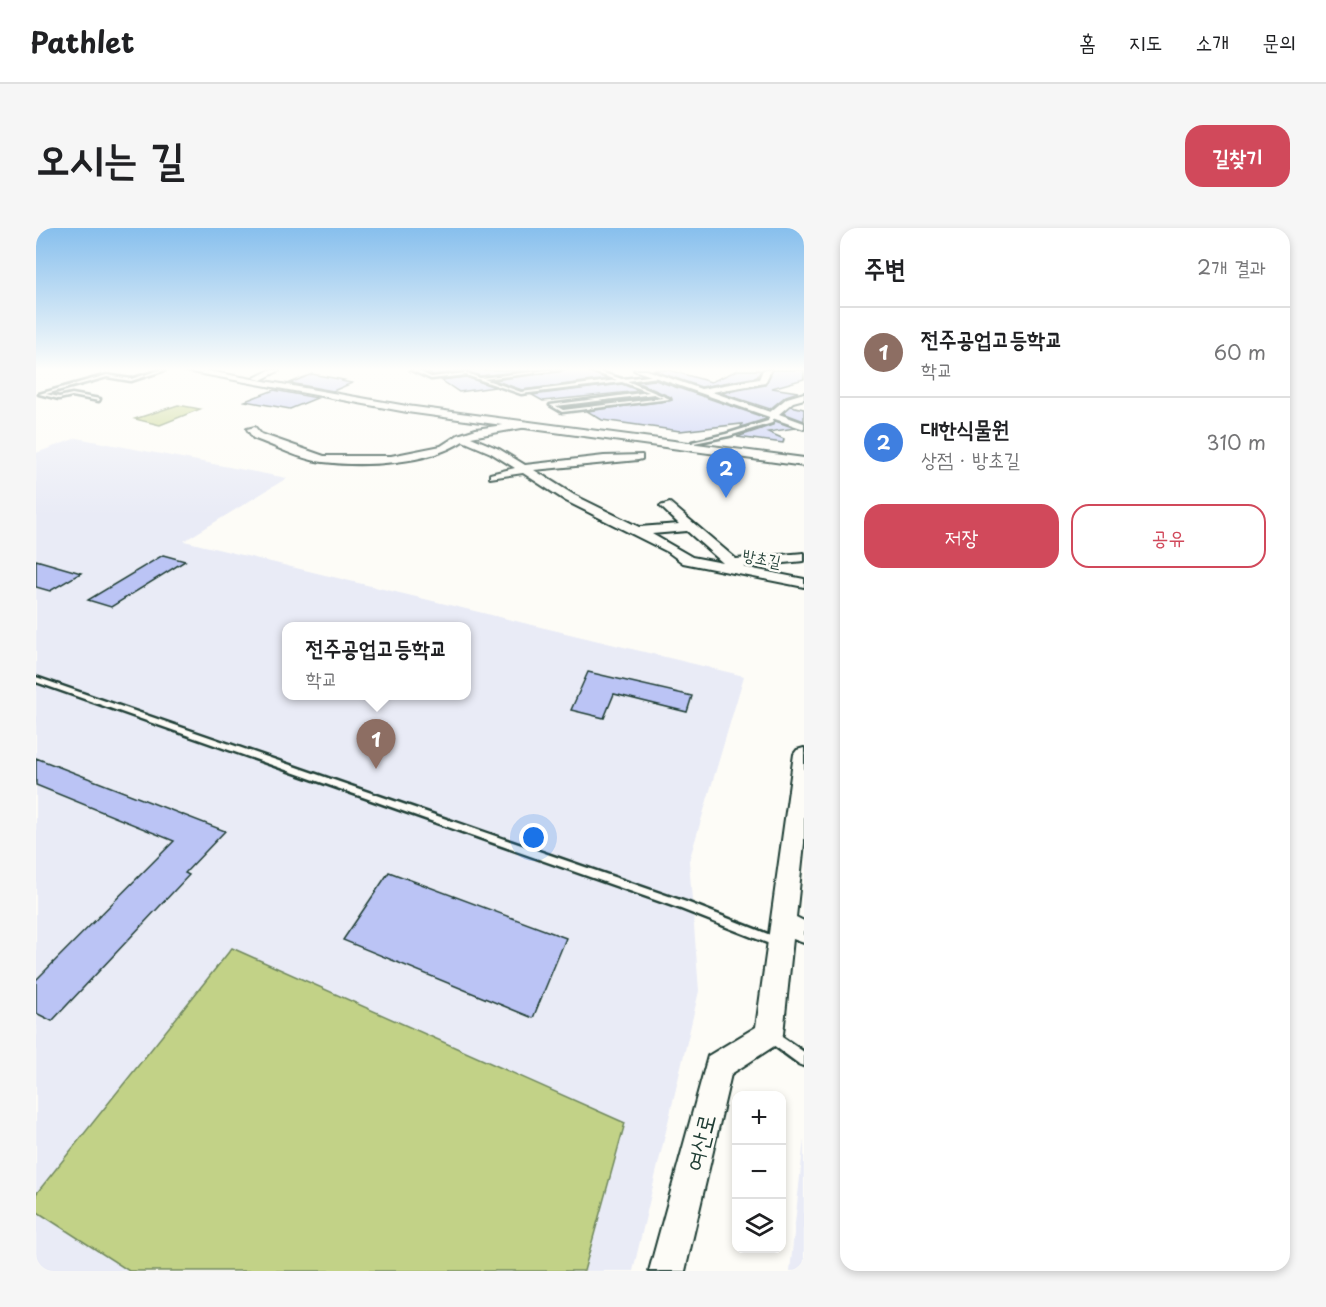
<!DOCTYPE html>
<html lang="ko">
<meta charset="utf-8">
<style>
body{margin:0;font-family:"Playpen Sans","Poor Story",sans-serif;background:#f6f6f6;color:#202124}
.controls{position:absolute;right:18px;bottom:18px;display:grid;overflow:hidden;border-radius:12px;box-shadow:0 3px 9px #0003}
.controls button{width:54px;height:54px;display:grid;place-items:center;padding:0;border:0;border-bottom:2px solid #e0e0e0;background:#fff;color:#202124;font:30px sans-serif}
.you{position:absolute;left:498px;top:610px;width:21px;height:21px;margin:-15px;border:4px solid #fff;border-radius:50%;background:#1a73e8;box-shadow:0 0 0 9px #1a73e833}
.badge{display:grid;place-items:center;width:39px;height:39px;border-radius:50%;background:#d1495b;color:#fff;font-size:20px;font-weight:700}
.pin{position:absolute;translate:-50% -50px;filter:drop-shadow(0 2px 3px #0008)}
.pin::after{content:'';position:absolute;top:32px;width:21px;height:18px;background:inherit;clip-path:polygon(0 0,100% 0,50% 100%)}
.popup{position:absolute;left:246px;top:394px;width:189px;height:78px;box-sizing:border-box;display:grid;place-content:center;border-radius:12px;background:#fff;filter:drop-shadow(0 2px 4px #0005);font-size:20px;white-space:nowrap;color:#757577}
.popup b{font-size:22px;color:#202124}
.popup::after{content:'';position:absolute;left:50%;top:100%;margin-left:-12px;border:12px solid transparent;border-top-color:#fff}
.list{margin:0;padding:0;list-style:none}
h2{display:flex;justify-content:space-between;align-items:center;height:78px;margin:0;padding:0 24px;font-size:26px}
h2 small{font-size:20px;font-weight:400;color:#757577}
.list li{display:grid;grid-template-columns:39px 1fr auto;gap:18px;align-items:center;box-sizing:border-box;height:90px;padding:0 24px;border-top:2px solid #e0e0e0}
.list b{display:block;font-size:22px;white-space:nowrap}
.list p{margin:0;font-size:20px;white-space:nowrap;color:#757577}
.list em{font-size:20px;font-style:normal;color:#757577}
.actions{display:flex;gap:12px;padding:18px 24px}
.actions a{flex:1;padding:14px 0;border:2px solid #d1495b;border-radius:18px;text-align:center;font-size:21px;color:#d1495b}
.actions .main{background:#d1495b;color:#fff}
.icon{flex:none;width:33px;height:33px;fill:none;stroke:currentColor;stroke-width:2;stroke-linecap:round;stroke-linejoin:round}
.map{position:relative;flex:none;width:768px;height:1043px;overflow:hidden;border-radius:18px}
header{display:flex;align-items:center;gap:36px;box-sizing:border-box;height:84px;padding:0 30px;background:#fff;border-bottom:2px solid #e0e0e0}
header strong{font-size:28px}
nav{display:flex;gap:33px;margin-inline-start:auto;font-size:21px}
.intro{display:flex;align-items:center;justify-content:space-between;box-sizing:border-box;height:144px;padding:0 36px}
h1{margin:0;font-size:42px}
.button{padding:15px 27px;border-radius:18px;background:#d1495b;color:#fff;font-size:21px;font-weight:700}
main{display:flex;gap:36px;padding:0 36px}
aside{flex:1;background:#fff;border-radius:18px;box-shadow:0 3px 9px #0003}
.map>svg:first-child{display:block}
.built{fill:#e9ebf6;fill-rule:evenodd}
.green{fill:#c2d287;stroke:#70885e;stroke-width:1.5}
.building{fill:#bbc4f5;stroke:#1f3d34;stroke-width:1.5}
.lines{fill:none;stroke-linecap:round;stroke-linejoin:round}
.service-casing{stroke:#1f3d34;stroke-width:5}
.minor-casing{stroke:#1f3d34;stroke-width:4}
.tertiary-casing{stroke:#1f3d34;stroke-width:4}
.service{fill:#fdfcf7;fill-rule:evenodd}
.minor{fill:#fdfcf7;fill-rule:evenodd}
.tertiary{fill:#fdfcf7;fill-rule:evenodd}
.labels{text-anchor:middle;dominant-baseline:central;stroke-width:5;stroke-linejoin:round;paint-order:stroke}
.far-street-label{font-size:16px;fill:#1f3d34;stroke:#fdfcf7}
.near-street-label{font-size:24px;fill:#1f3d34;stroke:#fdfcf7}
</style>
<header>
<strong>Pathlet</strong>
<nav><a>홈</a><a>지도</a><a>소개</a><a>문의</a></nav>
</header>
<div class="intro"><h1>오시는 길</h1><a class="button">길찾기</a></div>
<main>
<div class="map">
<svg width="768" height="1043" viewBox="0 0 768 1043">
<rect width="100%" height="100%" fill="#fdfcf7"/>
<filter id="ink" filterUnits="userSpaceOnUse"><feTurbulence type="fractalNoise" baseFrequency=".0167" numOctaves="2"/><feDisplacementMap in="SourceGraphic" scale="12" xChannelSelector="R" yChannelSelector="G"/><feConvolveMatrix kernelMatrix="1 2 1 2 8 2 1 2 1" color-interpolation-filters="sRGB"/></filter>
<g filter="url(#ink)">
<!-- built -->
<g class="built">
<path d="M41,210L251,250L148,313L708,448L653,633L663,763L597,1043H0V225ZM250,398H430V468H250Z"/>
<path d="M768,911V1043H754Z"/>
</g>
<!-- green -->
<g class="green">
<path d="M142,177L164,181L124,197L99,191Z"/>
<path d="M196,720L589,895L548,1043H93L0,983V966Z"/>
</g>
<!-- building -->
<g class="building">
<path d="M390,142H495L444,148L430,143L397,147Z"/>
<path d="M526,142H550L571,151L486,162L458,152Z"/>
<path d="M616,142H633L675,154L702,142H725L721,149L665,159Z"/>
<path d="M737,142H768V151L736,160L762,164L750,168L734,181L685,165L729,157Z"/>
<path d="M276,146L308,152L305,153L316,155L297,163L254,155Z"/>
<path d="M430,149L459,159L423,164L405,152Z"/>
<path d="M619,152L730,190V191L705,199L706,196L644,203L566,192L551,183L636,172L635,169L600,154Z"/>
<path d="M586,156L604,163L507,173L496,167Z"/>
<path d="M238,162L281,170L254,181L209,173Z"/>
<path d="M755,178L768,181V193L747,185Z"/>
<path d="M739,193L759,200L732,204L748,211L747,215L701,209L737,197Z"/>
<path d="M127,327L149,333L75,379L52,372Z"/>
<path d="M0,332L45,345L14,363L0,359Z"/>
<path d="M552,444L656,468L651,484L578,466L568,490L535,482Z"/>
<path d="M0,530L189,603L149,645L153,647L16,793L0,785V752L138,613L0,557Z"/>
<path d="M353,644L530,710L497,790L307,712Z"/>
</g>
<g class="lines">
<!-- service casing -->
<g class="service-casing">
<g id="service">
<path d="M124,142H129L95,153L71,149L10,166L23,169L36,166L64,171L63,173L36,168L23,171L3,166L71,147L95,151Z"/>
<path d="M375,142H380L395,149L430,145L444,150L513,142H524L448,151L485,164L581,152L552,142H557L586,151L621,147L622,149L591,153L634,171L526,184L514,177L613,164L586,154L485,166L430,147L395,151ZM618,166L627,170L527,182L520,178Z"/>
<path d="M734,186L738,187L736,195L693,208L658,215L656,214L690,206L732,193Z"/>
<path d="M0,449L653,675L747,712L749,715L747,718L743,720L739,718L645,681L0,454Z"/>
<path d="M734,801L768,824V838L763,836L729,811L728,807L729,803Z"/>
</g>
</g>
<!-- minor casing -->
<g class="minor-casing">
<g id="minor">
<path d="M234,142H244L225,152L218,150Z"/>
<path d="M598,142H610L665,161L723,151L727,142H735L729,155L676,164L734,184L751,170L768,165V171L757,174L743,186L768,195V201Z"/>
<path d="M488,194L491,195V199L435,209L463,221L489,237L568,228L606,227V231L602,232L498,242L538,267L603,299L643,296L624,278L634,275L700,331L768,325V333L707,339L768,351V359L647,335L632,324L530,273L487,245L454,250V246L479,240L455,225L427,213C393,236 328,239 287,234C265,232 239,218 217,210L211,201L219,199L225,206L288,228H355L405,218L422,207L440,201ZM651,303L687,335L656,329L616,306Z"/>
<path d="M768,520V615L760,689L768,693V715L757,711L747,806L743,815L695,846L649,1043H613L672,828L720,799L758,526L761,522Z"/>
</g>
</g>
<!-- tertiary casing -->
<g class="tertiary-casing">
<path id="tertiary" d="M145,142H166L371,178L768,230V238L371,184Z"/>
</g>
<!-- service -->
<use href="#service" class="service"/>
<!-- minor -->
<use href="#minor" class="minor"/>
<!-- tertiary -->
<use href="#tertiary" class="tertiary"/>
</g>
</g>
<!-- sky -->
<linearGradient id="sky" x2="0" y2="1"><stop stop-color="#87bfed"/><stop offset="0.49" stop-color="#fefefb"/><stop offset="1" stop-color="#fefefb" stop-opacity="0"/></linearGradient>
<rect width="768" height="288" fill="url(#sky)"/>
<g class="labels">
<!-- far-street labels -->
<g class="far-street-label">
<text transform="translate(726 329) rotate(11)">방초길</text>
</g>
<!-- near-street labels -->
<g class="near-street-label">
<text transform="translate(663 914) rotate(-76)">여산로</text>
</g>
</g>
</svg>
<div class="controls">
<button>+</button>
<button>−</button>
<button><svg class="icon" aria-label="layers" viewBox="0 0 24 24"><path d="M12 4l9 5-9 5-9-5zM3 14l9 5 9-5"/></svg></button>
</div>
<div class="you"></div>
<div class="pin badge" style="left:340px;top:541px;background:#8d6e63">1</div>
<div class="popup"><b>전주공업고등학교</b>학교</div>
<div class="pin badge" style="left:690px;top:270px;background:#3f7fe0">2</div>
</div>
<aside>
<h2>주변<small>2개 결과</small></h2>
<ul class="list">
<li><span class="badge" style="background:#8d6e63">1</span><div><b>전주공업고등학교</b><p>학교</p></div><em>60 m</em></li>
<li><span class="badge" style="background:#3f7fe0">2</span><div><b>대한식물원</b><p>상점 · 방초길</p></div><em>310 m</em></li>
</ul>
<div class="actions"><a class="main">저장</a><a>공유</a></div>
</aside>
</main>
